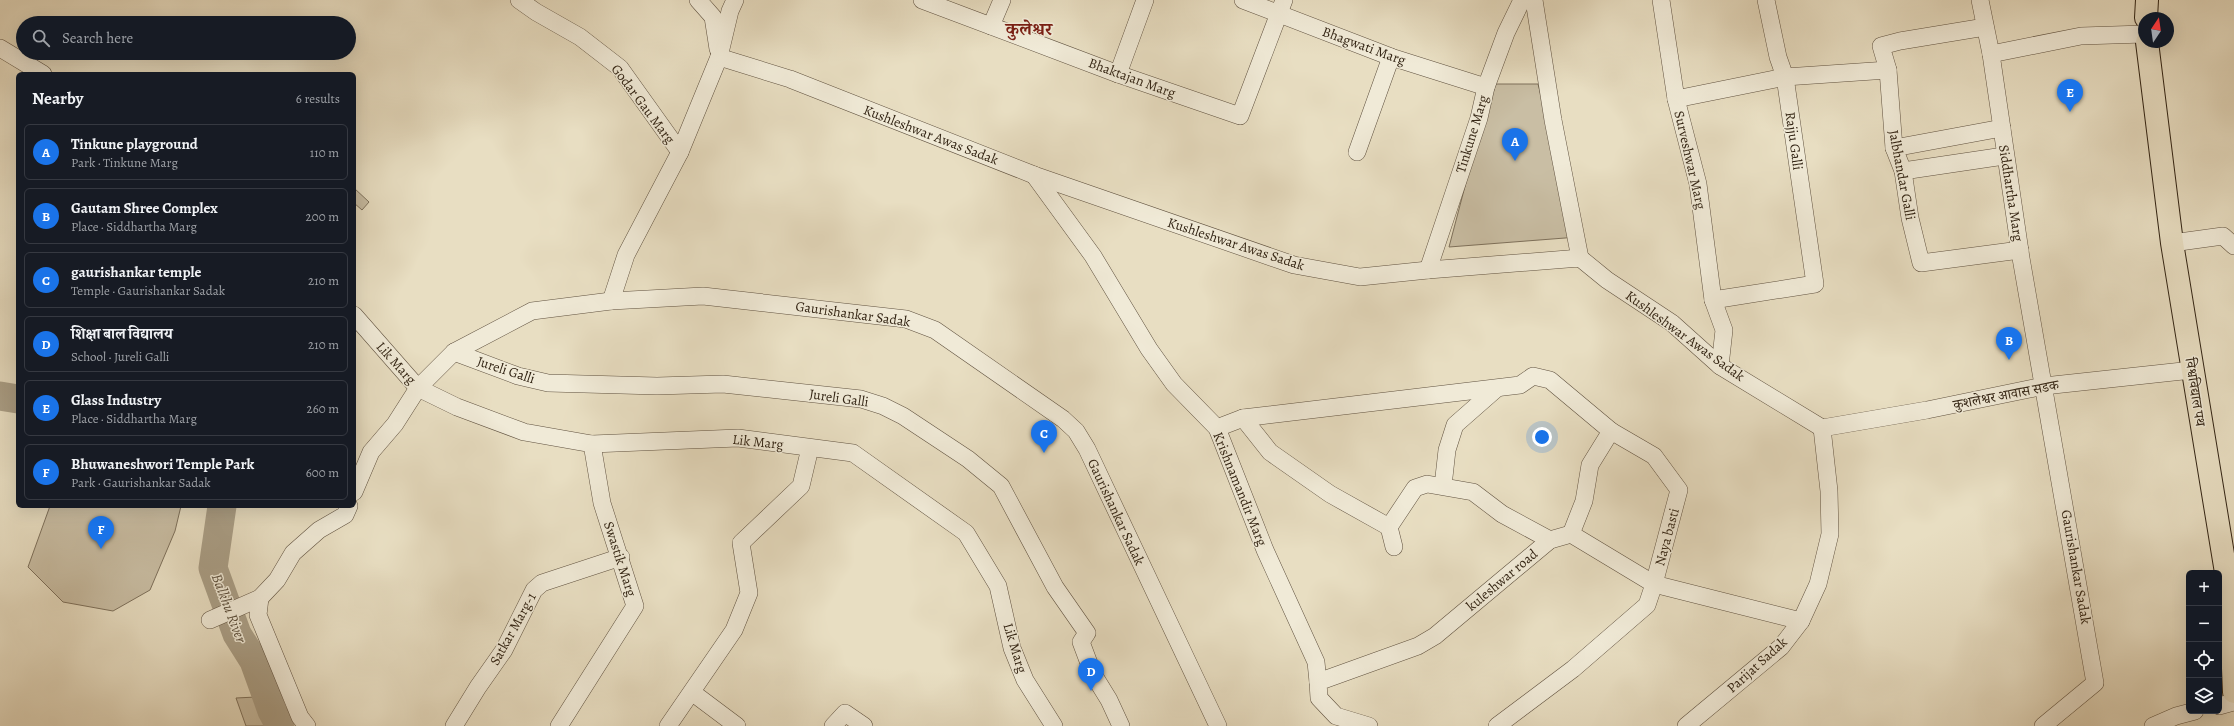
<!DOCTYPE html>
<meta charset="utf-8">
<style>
body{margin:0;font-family:Alegreya,"Noto Serif Devanagari",serif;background:#20242c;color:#f1f3f6}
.controls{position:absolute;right:12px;bottom:12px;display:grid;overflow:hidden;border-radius:6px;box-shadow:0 4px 16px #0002}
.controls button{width:36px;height:36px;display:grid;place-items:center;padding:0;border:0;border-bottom:1px solid #363941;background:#171b24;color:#f1f3f6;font:20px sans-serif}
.compass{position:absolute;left:2138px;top:12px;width:36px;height:36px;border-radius:50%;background:#171b24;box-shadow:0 4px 16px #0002;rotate:13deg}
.you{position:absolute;left:1542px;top:437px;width:14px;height:14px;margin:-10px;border:3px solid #fff;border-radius:50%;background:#1a73e8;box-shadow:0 0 0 6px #1a73e833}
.badge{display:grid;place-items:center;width:26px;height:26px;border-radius:50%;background:#1a73e8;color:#fff;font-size:13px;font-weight:700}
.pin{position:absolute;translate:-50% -33px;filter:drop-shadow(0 1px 2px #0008)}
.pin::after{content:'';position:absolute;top:21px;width:14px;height:12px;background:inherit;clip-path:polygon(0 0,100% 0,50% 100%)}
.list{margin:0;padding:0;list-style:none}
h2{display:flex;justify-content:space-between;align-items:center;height:52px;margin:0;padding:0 16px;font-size:17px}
h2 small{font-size:13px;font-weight:400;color:#9ea1a6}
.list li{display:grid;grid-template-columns:26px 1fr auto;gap:12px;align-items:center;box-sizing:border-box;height:56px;margin:0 8px 8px;padding:0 8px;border:1px solid #363941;border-radius:6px}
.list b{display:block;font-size:15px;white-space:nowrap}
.list p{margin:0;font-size:13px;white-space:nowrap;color:#9ea1a6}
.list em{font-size:13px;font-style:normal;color:#9ea1a6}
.icon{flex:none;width:22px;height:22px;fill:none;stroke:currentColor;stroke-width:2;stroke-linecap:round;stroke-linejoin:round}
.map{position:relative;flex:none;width:2234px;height:726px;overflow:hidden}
.search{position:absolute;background:#171b24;box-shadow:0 4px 16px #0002;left:16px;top:16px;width:340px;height:44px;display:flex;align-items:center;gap:10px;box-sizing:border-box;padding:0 14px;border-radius:22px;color:#9ea1a6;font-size:15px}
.panel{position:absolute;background:#171b24;box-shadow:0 4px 16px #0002;left:16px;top:72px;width:340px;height:436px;border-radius:6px}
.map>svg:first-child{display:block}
.green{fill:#c9bea4;stroke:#7e715c}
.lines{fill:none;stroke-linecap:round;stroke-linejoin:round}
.river{stroke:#aa9f87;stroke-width:29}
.street-casing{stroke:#605240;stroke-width:18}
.primary-casing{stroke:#322414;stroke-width:24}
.street{stroke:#f0ead7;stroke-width:17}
.primary{stroke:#e8dec2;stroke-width:22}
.labels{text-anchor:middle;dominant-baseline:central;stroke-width:3;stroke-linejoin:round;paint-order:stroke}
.street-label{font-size:14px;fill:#322414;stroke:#f0ead7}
.water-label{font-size:15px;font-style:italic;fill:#5c4f3c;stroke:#f0ead7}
.district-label{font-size:18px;font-weight:bold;fill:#7a1f14;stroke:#f0ead7}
</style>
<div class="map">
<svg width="2234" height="726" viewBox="0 0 2234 726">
<rect width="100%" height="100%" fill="#e8dec2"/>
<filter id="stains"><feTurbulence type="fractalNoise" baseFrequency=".005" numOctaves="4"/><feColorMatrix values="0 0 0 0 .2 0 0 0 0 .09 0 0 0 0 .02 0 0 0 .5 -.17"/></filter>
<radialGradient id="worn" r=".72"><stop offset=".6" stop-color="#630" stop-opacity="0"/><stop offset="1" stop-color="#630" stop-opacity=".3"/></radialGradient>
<!-- green -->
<g class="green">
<path d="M1492,84H1538L1578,237L1449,247Z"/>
<path d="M354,188L369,202L362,210L354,203Z"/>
<path d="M50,506H181L175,531L150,590L113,611L63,602L28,567Z"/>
<path d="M256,697L276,701L292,726H246L236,698Z"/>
</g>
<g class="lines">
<!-- river -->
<g class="river">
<path d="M0,396L18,399"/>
<path d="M222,506L213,568L237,634L254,661L272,711L280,726"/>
</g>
<!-- street casing -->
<g class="street-casing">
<g id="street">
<path d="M519,0L536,12L580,37L620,68L680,152L719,57L730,11L735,0"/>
<path d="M698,0L713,17L718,49"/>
<path d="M922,0L1118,74L1240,116L1284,0"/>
<path d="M1243,0L1391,57L1486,87"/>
<path d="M1534,0L1553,120L1580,258"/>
<path d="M1661,0L1676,99L1698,184L1713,300L1724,330L1720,366"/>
<path d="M1980,0L1991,54L2021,258L2095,683L2043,726"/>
<path d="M991,26L1002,0"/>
<path d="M1985,27L1900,41L1881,46L1888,70L1894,148L1903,171L1910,218L1921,263L2020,250"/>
<path d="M0,48L43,74"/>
<path d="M1991,54L2081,36L2144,34"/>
<path d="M719,57L790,79L1034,175L1294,265L1360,277L1428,270L1580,258L1607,280L1672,323L1720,366L1822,428"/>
<path d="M1118,74L1145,0"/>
<path d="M1676,99L1785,77L1888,70"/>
<path d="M1894,148L2002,128"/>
<path d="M1357,152L1391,57"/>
<path d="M1903,171L2004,156"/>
<path d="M1034,175L1093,256L1149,349L1174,384L1217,428L1265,550L1316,662L1318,682"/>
<path d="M2172,243L2223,236L2234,246"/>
<path d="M1428,270L1479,118L1486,87L1506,33L1522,0"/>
<path d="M1713,300L1815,284L1785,77L1778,57L1766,0"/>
<path d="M611,301L626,255L680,152"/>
<path d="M354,315L418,388L457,407L524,432L592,444L738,438L853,453L966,533L998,586L1012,648L1025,680L1054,726"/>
<path d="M454,352L518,376L548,383L657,386L723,384L861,399L883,406L903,416L968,459L1001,486L1055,587L1087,633L1081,642L1093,674L1109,700L1121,726"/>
<path d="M1243,418L1270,452L1330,494L1389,527L1415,488L1427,484L1473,492L1502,514L1550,540"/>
<path d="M1217,428L1243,418L1520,385L1533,376L1550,380L1611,431"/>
<path d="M1822,428L1927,410L2044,386L2192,370"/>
<path d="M1443,486L1447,450L1455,425L1496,389"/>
<path d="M354,492L371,452L395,424L418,388L454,352L532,311L611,301L703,296L906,319L935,330L1063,419L1076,431L1087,449L1218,726"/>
<path d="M1389,527L1394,547"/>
<path d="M260,598L258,615L300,717L307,726"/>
<path d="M210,620L260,598L277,580L293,553L319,530L345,515L349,506"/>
<path d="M693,693L737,726"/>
<path d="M2219,706L2234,702"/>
<path d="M454,726L478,687L504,650L534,590L542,583L621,557"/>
<path d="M559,726L635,606L602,503L592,444"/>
<path d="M668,726L734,630L749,593L741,543L801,486L810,448"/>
<path d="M833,726L845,713L864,726"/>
<path d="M1369,726L1336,716L1319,698L1318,682L1418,646L1435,636L1550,540L1571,534L1584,501L1590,465L1611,431L1654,456L1679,490L1654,584L1571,534"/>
<path d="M1497,726L1573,669L1647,605L1654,584L1801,621"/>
<path d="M1686,726L1781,647L1801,621L1818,584L1830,534L1829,491L1822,428"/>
<path d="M2153,726L2176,716L2195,711"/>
</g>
</g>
<!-- primary casing -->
<g class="primary-casing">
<g id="primary">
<path d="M2146,18L2147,0"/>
<path d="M2147,42L2172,243L2230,597L2234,692"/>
</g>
</g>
<!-- street -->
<use href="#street" class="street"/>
<!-- primary -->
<use href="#primary" class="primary"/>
</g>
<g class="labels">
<!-- street labels -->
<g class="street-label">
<text transform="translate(1364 46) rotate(20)">Bhagwati Marg</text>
<text transform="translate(1132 78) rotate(20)">Bhaktajan Marg</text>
<text transform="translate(643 104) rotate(53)">Godar Gau Marg</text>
<text transform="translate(1472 134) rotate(-73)">Tinkune Marg</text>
<text transform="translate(931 135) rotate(21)">Kushleshwar Awas Sadak</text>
<text transform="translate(1794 141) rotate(82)">Rajju Galli</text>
<text transform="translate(1690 160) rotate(77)">Surveshwar Marg</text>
<text transform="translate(1902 175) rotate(79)">Jalbhandar Galli</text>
<text transform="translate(2011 193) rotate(81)">Siddhartha Marg</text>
<text transform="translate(1236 244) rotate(18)">Kushleshwar Awas Sadak</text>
<text transform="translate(853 314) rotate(8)">Gaurishankar Sadak</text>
<text transform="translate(1685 336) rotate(36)">Kushleshwar Awas Sadak</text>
<text transform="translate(396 363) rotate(48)">Lik Marg</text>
<text transform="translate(506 370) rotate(18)">Jureli Galli</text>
<text transform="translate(2195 392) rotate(81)">विश्वविद्याल पथ</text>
<text transform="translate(2006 395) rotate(-11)">कुशलेश्वर आवास सडक</text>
<text transform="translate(839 398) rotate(8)">Jureli Galli</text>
<text transform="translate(758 442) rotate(6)">Lik Marg</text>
<text transform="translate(1240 489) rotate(68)">Krishnamandir Marg</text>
<text transform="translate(1116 512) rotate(65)">Gaurishankar Sadak</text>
<text transform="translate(1667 537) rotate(-75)">Naya basti</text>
<text transform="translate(620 559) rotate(72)">Swastik Marg</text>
<text transform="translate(2076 567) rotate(80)">Gaurishankar Sadak</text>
<text transform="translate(1502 580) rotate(-40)">kuleshwar road</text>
<text transform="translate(513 629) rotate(-61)">Satkar Marg-1</text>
<text transform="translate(1015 648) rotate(73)">Lik Marg</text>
<text transform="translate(1757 665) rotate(-42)">Parijat Sadak</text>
</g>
<!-- water labels -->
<g class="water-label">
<text transform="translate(229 608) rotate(69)">Balkhu River</text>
</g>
<!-- district labels -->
<g class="district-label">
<text x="1029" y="29">कुलेश्वर</text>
</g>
</g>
<rect width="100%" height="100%" filter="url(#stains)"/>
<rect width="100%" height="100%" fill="url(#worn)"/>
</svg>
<div class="controls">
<button>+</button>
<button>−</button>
<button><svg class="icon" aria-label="locate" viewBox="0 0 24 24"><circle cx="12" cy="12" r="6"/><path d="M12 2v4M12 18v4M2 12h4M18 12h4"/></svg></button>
<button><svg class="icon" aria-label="layers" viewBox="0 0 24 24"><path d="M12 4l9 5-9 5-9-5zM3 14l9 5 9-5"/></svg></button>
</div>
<svg class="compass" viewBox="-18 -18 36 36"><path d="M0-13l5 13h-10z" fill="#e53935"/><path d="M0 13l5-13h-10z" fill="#9ea1a6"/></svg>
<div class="you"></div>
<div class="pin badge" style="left:1515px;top:161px">A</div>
<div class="pin badge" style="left:2009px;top:360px">B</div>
<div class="pin badge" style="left:1044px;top:453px">C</div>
<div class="pin badge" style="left:1091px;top:691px">D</div>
<div class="pin badge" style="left:2070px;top:112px">E</div>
<div class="pin badge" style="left:101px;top:549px">F</div>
<div class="search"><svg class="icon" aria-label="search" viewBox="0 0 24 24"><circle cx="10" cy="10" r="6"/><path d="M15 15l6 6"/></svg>Search here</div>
<section class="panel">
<h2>Nearby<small>6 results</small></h2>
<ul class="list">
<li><span class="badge">A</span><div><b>Tinkune playground</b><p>Park · Tinkune Marg</p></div><em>110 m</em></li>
<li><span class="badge">B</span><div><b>Gautam Shree Complex</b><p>Place · Siddhartha Marg</p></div><em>200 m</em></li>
<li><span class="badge">C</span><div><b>gaurishankar temple</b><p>Temple · Gaurishankar Sadak</p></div><em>210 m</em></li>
<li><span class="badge">D</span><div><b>शिक्षा बाल विद्यालय</b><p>School · Jureli Galli</p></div><em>210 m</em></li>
<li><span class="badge">E</span><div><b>Glass Industry</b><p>Place · Siddhartha Marg</p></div><em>260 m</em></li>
<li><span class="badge">F</span><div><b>Bhuwaneshwori Temple Park</b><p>Park · Gaurishankar Sadak</p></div><em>600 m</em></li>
</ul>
</section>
</div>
